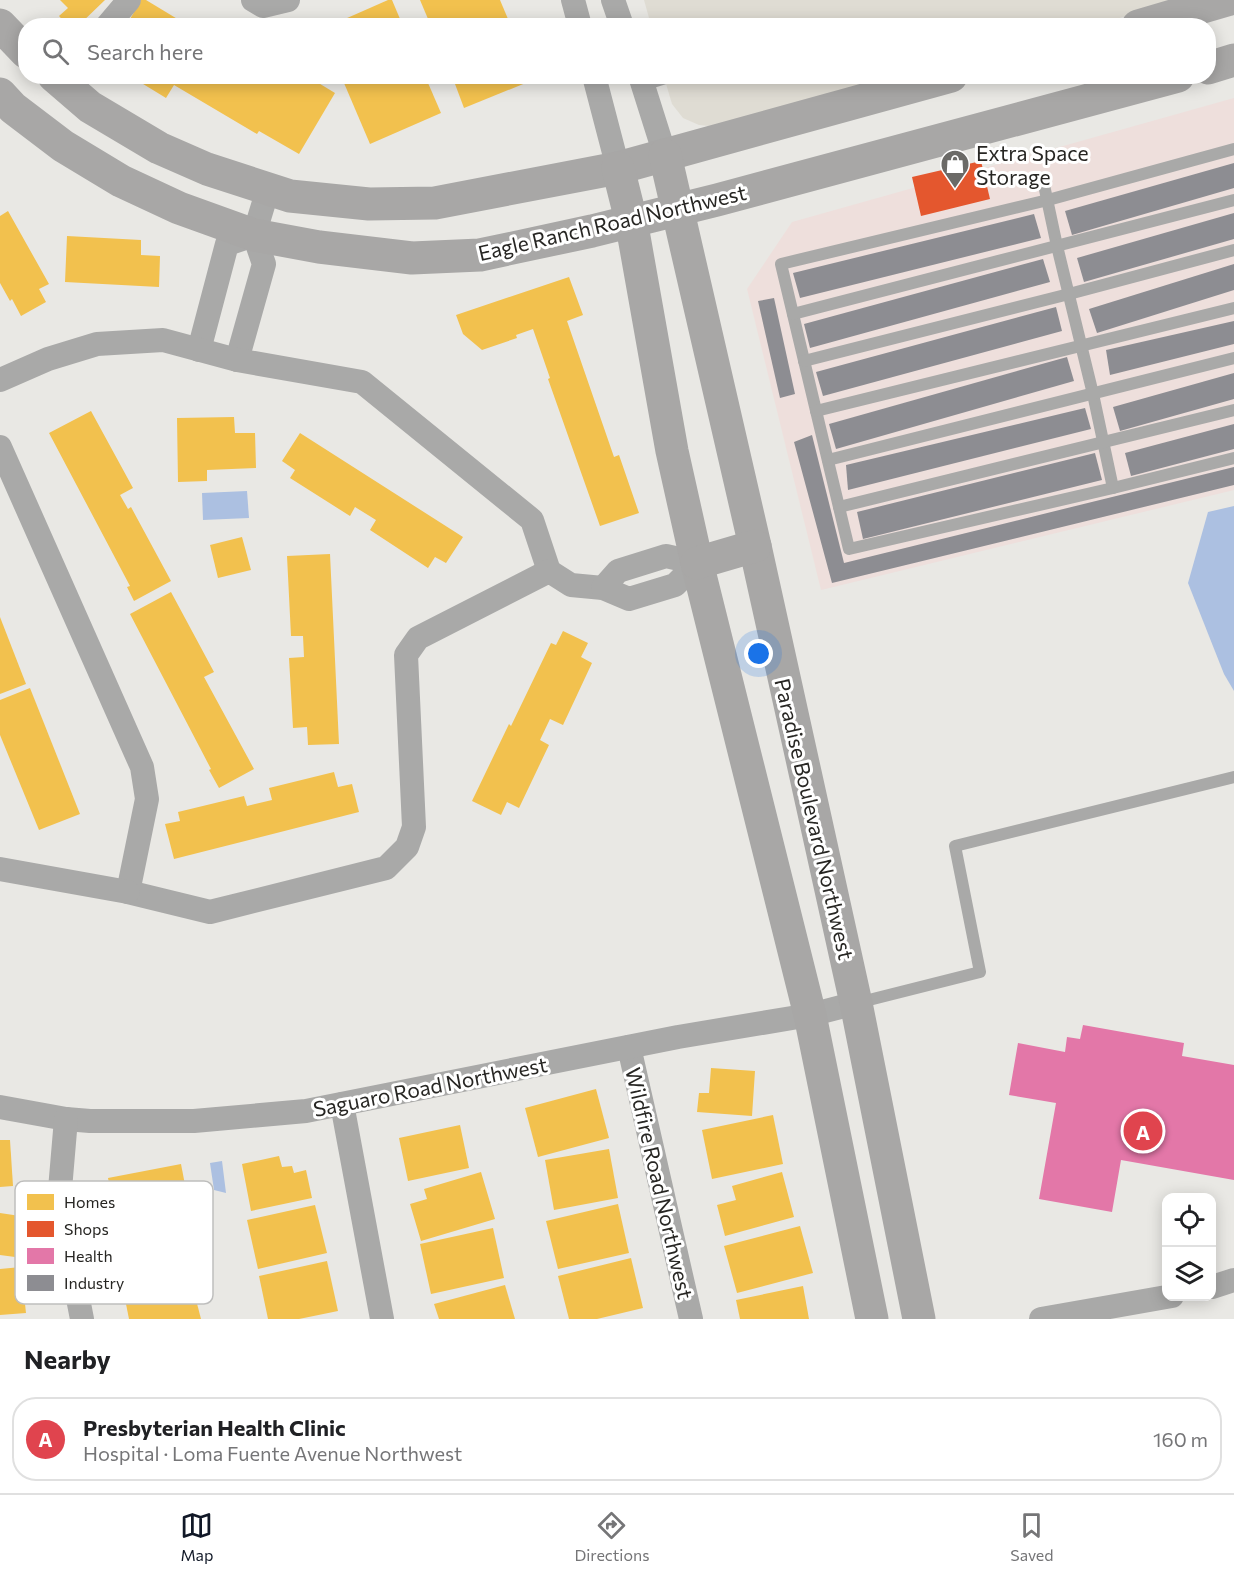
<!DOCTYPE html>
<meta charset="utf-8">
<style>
body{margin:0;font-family:Commissioner,sans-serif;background:#f6f6f6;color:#202124}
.controls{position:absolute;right:18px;bottom:18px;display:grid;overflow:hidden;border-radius:12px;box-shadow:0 3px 15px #0003}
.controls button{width:54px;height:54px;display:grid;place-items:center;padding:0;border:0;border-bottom:2px solid #e0e0e0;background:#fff;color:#202124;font:30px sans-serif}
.you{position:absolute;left:759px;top:654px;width:21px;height:21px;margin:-15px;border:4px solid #fff;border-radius:50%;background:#1a73e8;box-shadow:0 0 0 9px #1a73e833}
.badge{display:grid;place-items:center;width:39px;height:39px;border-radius:50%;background:#111827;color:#fff;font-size:20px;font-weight:700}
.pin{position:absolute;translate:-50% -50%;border:3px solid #fff;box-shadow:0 2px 6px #0006}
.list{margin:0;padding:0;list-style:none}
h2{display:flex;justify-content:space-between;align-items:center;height:78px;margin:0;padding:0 24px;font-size:26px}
h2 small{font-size:20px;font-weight:400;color:#757577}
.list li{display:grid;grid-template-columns:39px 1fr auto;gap:18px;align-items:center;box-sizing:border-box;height:84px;margin:0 12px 12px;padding:0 12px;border:2px solid #e0e0e0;border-radius:24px}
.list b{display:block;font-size:22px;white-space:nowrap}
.list p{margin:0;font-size:20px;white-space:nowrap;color:#757577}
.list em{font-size:20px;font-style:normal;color:#757577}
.icon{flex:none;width:33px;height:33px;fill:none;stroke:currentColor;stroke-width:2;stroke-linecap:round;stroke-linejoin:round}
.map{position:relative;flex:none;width:1234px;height:1319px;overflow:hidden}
.search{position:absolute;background:#fff;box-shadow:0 3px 15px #0003;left:18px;right:18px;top:18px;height:66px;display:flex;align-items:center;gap:15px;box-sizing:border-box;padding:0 21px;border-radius:24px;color:#757577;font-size:22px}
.sheet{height:174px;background:#fff}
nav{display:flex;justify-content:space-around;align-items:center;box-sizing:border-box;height:84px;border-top:2px solid #e0e0e0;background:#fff;font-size:16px;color:#757577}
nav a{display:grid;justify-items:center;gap:3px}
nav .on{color:#111827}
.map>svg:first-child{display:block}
.built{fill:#dfdcd3}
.industrial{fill:#eedfdc}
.water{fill:#acc0e1}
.homes{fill:#f2c14e}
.shops{fill:#e4572e}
.health{fill:#e377a8}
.industry{fill:#8d8d92}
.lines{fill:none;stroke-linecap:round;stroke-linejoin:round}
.lane{stroke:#a9a9a8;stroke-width:12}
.street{stroke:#a9a9a8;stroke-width:24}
.secondary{stroke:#a8a7a6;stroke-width:33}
.labels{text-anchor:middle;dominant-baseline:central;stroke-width:6;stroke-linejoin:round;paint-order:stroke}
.poi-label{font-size:21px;fill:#272623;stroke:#fff;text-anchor:start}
.street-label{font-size:21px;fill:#272623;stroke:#fff}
.key{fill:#fff;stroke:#bebebd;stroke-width:1.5}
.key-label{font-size:16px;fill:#272623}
</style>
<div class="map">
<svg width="1234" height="1319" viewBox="0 0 1234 1319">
<rect width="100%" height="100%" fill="#e9e8e4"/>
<!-- built -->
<g class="built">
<path d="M644,0H1184L1091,26L651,25Z"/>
<path d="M664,77H908L761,118L709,126L699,125L683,118L672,104Z"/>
</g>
<!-- industrial -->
<path class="industrial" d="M1234,98V490L821,590L747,289L792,222Z"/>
<!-- water -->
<g class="water">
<path d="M247,491L249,518L203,520L202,493Z"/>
<path d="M1234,506V691L1224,674L1188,583L1208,512Z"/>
<path d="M222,1161L226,1193L214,1190L210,1163Z"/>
</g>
<!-- homes -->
<g class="homes">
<path d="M60,0H105L78,26H68L59,16L68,8Z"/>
<path d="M141,0H146L189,26H126Z"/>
<path d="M388,0H392L403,26H329Z"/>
<path d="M420,0H500L511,26H431Z"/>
<path d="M130,76H276L282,80L284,76H307L335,93L299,154L259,131L257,134L174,85L166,98Z"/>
<path d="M341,76H425L441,113L370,144Z"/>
<path d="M452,76H531L533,80L464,108Z"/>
<path d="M8,211L49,284L39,289L46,302L21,316L12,299L10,301L0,283V216Z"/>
<path d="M67,236L141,240V255L160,256L159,287L65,282Z"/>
<path d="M569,277L583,315L567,321L614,457L619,455L639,513L600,526L548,379L550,378L533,329L516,335L517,338L482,350L463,334L456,315Z"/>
<path d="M91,411L133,488L120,495L128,509L131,507L171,581L134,601L127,587L130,586L49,433Z"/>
<path d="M234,417L235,433H255L256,468L207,470V481L178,482L177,418Z"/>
<path d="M300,433L463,537L446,563L435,557L428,568L370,530L376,520L355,507L350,516L290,478L295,470L282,461Z"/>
<path d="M242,537L251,570L218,578L210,545Z"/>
<path d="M330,554L339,744L308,745L307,727L293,728L289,658L304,657L303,636H291L287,556Z"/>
<path d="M171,592L214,672L204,677L254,769L219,788L209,770L211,769L130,614Z"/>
<path d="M0,617L26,684L0,694Z"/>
<path d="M563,631L588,643L581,657L592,663L563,725L550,719L540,740L549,745L519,808L507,802L501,815L472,801L509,724L511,726L551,643L556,645Z"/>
<path d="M30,688L80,814L39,830L0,735V700Z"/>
<path d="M334,772L338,787L352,784L359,812L174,859L165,824L180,821L178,812L244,796L247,806L272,800L269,788Z"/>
<path d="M711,1068L755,1071L752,1116L697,1112L699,1093H709Z"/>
<path d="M596,1089L609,1138L538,1157L525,1108Z"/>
<path d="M773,1115L783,1164L712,1179L702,1130Z"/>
<path d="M460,1125L469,1168L408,1181L399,1138Z"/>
<path d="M0,1140H10L13,1186L0,1187Z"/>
<path d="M609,1149L618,1198L554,1210L545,1160Z"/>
<path d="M279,1156L282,1167L292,1166L294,1173L306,1170L312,1198L251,1211L242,1164Z"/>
<path d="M181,1164L191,1216L119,1231L108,1178Z"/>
<path d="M481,1172L495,1219L421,1241L410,1204L427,1199L424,1189Z"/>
<path d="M782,1172L794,1217L725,1236L717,1205L736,1200L732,1186Z"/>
<path d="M618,1204L629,1253L558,1269L546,1221Z"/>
<path d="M315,1205L327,1253L258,1269L247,1220Z"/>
<path d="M0,1213L20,1216L15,1257L0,1255Z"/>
<path d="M800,1226L813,1273L737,1293L724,1246Z"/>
<path d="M493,1228L504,1278L431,1294L420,1244Z"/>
<path d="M631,1258L643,1308L597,1319H569L558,1276Z"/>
<path d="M327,1261L338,1311L299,1319H268L259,1276Z"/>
<path d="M21,1267L26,1313L0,1315V1269Z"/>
<path d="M505,1285L515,1319H439L434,1304Z"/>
<path d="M803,1286L809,1319H740L736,1300Z"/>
<path d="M193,1288L201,1319H129L126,1304Z"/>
</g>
<!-- shops -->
<path class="shops" d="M981,161L990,199L921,216L912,177Z"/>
<!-- health -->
<path class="health" d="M1083,1025L1184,1043L1182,1056L1234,1065V1180L1121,1160L1112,1212L1039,1199L1056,1103L1009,1095L1018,1043L1065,1052L1067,1037L1080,1039Z"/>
<!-- industry -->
<g class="industry">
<path d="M1234,163V188L1072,235L1065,211Z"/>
<path d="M1234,213V239L1084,282L1077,258Z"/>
<path d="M1034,214L1041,238L800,298L793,273Z"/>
<path d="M1043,259L1050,282L810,348L804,324Z"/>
<path d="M1234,264V290L1097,333L1089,309Z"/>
<path d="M774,298L795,394L780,398L758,301Z"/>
<path d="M1056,307L1062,331L823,396L816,372Z"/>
<path d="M1234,321V344L1110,375L1106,350Z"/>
<path d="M1067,357L1074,381L836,449L829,424Z"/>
<path d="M1234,373V399L1120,431L1113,407Z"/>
<path d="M1085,408L1091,429L848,490L846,465Z"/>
<path d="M1234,424V449L1131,476L1125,453Z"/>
<path d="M812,435L844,563L1234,467V485L832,583L794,442Z"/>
<path d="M1095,453L1102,480L863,539L857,512Z"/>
</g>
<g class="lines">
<!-- lane -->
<g class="lane">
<path d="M643,85L672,76"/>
<path d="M1234,149L1048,200L781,264L849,549L1113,488L1234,458"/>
<path d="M1044,185L1057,246L1093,394L1113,488"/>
<path d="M793,314L1234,200"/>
<path d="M804,361L1069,294L1234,250"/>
<path d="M816,411L1234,308"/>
<path d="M828,460L1234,358"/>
<path d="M839,507L1234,410"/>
<path d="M857,1003L980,972L955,846L1234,777"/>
</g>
<!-- street -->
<g class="street">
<path d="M253,0L263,6L288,0"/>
<path d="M573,0L580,26"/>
<path d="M613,0L622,26"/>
<path d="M107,26L129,0"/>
<path d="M594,76L618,168"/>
<path d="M640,76L665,155"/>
<path d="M199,350L227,244L254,235"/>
<path d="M237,360L264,264L254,235L268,189"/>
<path d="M0,380L48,359L97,344L163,340L237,360L362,382L532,520L549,571"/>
<path d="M0,447L142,767L147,799L128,892L210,912L386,868L407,847L414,827L406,655L418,638L549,571L571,585L603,588L629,599L675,585L697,563"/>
<path d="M603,588L618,571L666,556L697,563"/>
<path d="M0,869L128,892"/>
<path d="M629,1047L691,1319"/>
<path d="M342,1104L382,1319"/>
<path d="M0,1107L66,1119L90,1121H194L306,1111L678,1037L810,1015L856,1003"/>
<path d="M66,1119L59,1201L82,1319"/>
<path d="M1212,1287L1234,1280"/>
<path d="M1041,1319L1172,1296"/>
</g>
<!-- secondary -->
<g class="secondary">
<path d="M0,25L26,52"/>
<path d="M1138,26L1227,0"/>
<path d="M1208,68L1234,60"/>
<path d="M54,76L90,107L159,148L207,169L290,196L369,204L435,203L618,168L951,76"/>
<path d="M0,94L13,108L63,146L121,181L179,208L254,235L319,247L412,258L480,255L592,231L717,200L1178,76"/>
<path d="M665,155L755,546L856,1003L919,1319"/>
<path d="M618,168L631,220L672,451L697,563L810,1015L872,1319"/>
<path d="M697,563L755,546"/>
</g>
</g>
<!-- icons -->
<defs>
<g id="shop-pin" transform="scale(1.5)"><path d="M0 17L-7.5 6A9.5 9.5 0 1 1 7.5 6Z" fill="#6b6a67" stroke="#fff"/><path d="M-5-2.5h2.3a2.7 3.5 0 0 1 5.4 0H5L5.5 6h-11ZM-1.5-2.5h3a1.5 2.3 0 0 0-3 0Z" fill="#fff"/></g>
</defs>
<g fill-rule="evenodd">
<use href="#shop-pin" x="955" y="164"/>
</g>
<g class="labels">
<!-- poi labels -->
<g class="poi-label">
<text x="976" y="152">Extra Space<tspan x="976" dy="24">Storage</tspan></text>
</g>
<!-- street labels -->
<g class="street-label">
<text transform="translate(612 222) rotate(-13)">Eagle Ranch Road Northwest</text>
<text transform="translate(815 819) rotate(77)">Paradise Boulevard Northwest</text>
<text transform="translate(430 1086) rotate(-11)">Saguaro Road Northwest</text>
<text transform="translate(660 1183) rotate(77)">Wildfire Road Northwest</text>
</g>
</g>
<!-- legend -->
<rect x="15" y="1181" width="198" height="123" rx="9" class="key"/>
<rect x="27" y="1194" width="27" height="16" fill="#f2c14e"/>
<rect x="27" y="1221" width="27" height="16" fill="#e4572e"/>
<rect x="27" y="1248" width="27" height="16" fill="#e377a8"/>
<rect x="27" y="1275" width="27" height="16" fill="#8d8d92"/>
<g class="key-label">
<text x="64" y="1208">Homes</text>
<text x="64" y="1235">Shops</text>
<text x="64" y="1262">Health</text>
<text x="64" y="1289">Industry</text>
</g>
</svg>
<div class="controls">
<button><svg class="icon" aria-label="locate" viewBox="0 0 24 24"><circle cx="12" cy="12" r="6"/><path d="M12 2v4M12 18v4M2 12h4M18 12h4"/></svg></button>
<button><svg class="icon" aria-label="layers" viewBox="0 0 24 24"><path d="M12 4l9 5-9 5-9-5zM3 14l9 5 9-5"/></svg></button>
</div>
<div class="you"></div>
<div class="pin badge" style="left:1143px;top:1131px;background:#e0444e">A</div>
<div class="search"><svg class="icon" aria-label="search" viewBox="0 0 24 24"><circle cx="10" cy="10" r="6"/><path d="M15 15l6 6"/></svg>Search here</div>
</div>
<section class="sheet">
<h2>Nearby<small></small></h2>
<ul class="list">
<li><span class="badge" style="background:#e0444e">A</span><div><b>Presbyterian Health Clinic</b><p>Hospital · Loma Fuente Avenue Northwest</p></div><em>160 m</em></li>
</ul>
</section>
<nav>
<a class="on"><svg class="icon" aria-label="map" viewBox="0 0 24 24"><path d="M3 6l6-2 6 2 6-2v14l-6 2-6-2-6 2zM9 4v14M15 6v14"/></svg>Map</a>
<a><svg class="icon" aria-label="directions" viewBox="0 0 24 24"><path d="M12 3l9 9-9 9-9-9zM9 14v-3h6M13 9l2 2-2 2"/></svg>Directions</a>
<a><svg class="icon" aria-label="saved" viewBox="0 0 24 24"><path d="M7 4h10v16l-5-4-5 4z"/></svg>Saved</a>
</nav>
